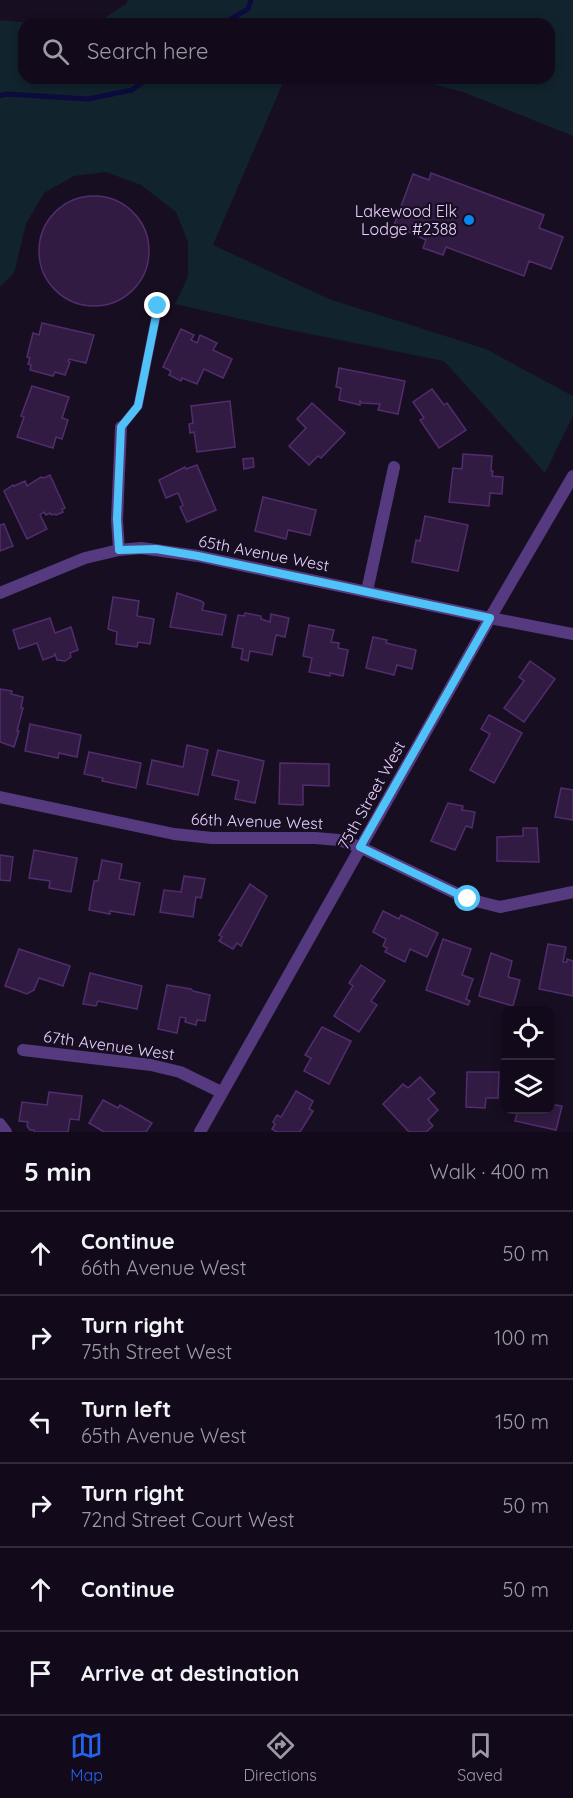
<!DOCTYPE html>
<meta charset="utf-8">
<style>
body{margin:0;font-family:Quicksand,sans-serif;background:#1f1827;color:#f1f3f6}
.controls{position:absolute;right:18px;bottom:18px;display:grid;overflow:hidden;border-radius:12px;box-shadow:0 3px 9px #0003}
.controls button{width:54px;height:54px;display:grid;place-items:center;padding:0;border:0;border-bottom:2px solid #312b39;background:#120a1a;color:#f1f3f6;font:30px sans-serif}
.stop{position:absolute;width:18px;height:18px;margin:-14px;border:4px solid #4fc3f7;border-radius:50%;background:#fff}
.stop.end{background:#4fc3f7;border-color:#fff;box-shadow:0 2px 6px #0008}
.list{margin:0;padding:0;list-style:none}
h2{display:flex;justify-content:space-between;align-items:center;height:78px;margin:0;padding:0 24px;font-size:26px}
h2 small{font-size:20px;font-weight:400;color:#9c9aa2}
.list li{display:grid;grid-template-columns:39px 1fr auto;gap:18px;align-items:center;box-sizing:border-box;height:84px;padding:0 24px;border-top:2px solid #312b39}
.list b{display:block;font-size:22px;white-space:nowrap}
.list p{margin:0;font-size:20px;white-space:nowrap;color:#9c9aa2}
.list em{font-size:20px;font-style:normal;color:#9c9aa2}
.icon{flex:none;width:33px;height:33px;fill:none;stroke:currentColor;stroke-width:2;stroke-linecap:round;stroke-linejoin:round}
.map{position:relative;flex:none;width:573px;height:1132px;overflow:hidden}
.search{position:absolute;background:#120a1a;box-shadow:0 3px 9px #0003;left:18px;right:18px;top:18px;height:66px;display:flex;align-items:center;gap:15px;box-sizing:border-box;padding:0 21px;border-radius:18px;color:#9c9aa2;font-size:22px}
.sheet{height:582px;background:#120a1a}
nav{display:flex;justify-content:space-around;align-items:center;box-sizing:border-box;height:84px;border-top:2px solid #312b39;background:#120a1a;font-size:16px;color:#9c9aa2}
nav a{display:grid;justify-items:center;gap:3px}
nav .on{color:#2563eb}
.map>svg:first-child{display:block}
.green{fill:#11232c}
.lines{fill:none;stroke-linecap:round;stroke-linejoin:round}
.stream{stroke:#0b0b3e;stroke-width:5}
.building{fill:#311b42;stroke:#512d6e;stroke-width:1.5}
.service{stroke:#563a80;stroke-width:9}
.minor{stroke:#563a80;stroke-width:12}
.tertiary{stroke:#563a80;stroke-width:12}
.route{stroke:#4fc3f7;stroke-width:8}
.poi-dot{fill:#0787f3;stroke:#180e22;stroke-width:2}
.labels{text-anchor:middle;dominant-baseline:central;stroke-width:4.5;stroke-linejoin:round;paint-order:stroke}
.poi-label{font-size:16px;fill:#e6d0fe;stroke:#180e22;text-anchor:end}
.street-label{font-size:16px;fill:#e6d0fe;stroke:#180e22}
</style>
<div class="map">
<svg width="573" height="1132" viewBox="0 0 573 1132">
<rect width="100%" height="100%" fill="#180e22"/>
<!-- green -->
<g class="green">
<path d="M128,0H573V136L463,92L409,78H549V24H78L98,22L126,4Z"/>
<path d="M0,20L43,24H24V78H285L213,245L329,299L486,349L573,396V416L545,473L444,361L285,329L175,304L188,277V242L176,212L141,185L106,172L74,176L44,193L26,224L14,273L0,287Z"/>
</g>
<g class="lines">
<!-- stream -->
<g class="stream">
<path d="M222,24L248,9L251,0"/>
<path d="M0,96L6,94L88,99L132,90L148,78"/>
</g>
</g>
<!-- building -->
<g class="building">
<path d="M431,173L544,215L539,228L563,237L551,269L529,261L524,276L446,247L443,255L423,248L426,240L394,225L413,174L429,180Z"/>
<circle cx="94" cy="251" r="55"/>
<path d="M42,323L94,335L86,363L69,359L68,361L70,362L65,375L55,372L53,376L30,370L31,365L28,364L30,358L27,357L33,333L39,335Z"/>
<path d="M181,329L194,335L191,340L197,343L200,335L217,343L213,350L232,359L223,378L204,369L197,384L182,378L181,381L169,375L171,371L163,367Z"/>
<path d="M339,368L405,381L398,414L378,410L380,404L362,403L360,401V405L339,400L341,388L336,387Z"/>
<path d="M32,386L69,397L62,418L68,420L62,439L56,437L53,448L17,437L24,417L21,416Z"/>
<path d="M432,389L444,405L447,403L466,430L439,448L420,420L424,418L413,402Z"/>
<path d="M230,401L235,447L197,452L194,432L190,433L189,424L193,423L191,406Z"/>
<path d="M312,403L345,433L321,458L318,456L309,465L289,446L306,428L297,419Z"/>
<path d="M463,454L492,456L491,471H493L492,476L503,477L502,494L490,493L489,506L449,502L453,468L462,469Z"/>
<path d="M253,458L254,467L244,469L243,459Z"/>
<path d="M197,465L216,510L187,522L180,507L183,505L178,493L166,498L159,480L185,467L186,469Z"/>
<path d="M50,475L65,508L62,509L63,512L56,515L55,514L51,515L50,513L46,515L44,512L40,515L47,529L27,539L4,491L13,485L14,486L25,481L27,486L41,477L44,478Z"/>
<path d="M263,497L316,510L310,535L288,530L286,539L255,531Z"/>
<path d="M425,516L468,525L458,571L412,562L416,540L420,541Z"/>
<path d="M4,524L13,546L0,551V525Z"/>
<path d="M177,593L201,601L204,603L202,610L226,615L222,635L170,627Z"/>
<path d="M113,597L139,601L137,616L154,619L150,644L138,642L137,647L116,644L117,632L108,629Z"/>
<path d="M245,613L261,616V619L270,622L271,614L289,618L285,637L276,635L272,655L250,651L248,661L241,659L243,649L232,647L238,615L244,616Z"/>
<path d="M50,618L55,633L71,627L78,650L70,653L71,657L65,661L57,660L55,654L54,656L43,660L37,643L19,649L13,630Z"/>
<path d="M309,625L334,630L331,642L339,643L338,648L348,650L343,676L330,673V676L309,672L312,658L303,656Z"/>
<path d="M373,637L387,640L386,643L416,650L412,669L397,665L394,675L366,668Z"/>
<path d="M530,661L555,679L524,722L504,708L524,681L519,677Z"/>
<path d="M0,689L12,691L11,694L23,697L21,708H23L17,731H19L14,747L0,742Z"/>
<path d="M489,715L522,733L494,783L470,770L490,734L481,729Z"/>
<path d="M30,724L81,735L77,757L59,753L58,758L25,751Z"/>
<path d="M187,745L208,750L198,795L147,784L152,760L183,767Z"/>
<path d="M218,750L264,761L255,803L235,799L239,781L212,775Z"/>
<path d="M89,752L141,763L136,788L102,781L103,778L84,774Z"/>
<path d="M280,763L329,764V786L303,785V805L279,804Z"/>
<path d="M561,788L573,790V820L555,817Z"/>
<path d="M448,803L463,806L462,810L475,812L472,828L466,826L455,850L431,841Z"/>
<path d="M523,828H537L539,862L497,861V837L523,836Z"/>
<path d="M34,850L77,858L71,892L49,888L50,881L29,878Z"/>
<path d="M0,855L13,857L10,881L0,880Z"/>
<path d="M102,860L122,864L119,879L140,883L134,915L110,911V914L89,910L94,881H98Z"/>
<path d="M184,876L205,879L201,898L196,897L193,917L160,912L164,890L181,892Z"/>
<path d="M250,884L267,896L241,946L237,943L233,949L219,941L222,937L219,935Z"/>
<path d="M383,911L399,919L401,915L438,933L427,957L410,949L405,962L385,952L387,948L383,946L386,939L373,932Z"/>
<path d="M443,939L471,949L462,975L473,979L466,999L470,1001L468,1005L426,990Z"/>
<path d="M548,944L566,947L563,962H567V959L573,961V996L539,989Z"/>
<path d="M19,949L70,966L63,986L39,978L34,990L27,994L5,986Z"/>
<path d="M491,953L512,961L508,977L520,980L513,1006L479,996Z"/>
<path d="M361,965L385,981L371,1001L377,1005L359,1032L334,1016L353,986L349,983Z"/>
<path d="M90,973L142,986L137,1009L98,1001L96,1006L83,1004Z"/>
<path d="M167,985L191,989L193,991L210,995L205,1021L197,1020L196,1025L185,1022L186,1018L180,1017L177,1033L158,1029Z"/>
<path d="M322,1027L351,1041L329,1084L304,1071L311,1058L305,1055Z"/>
<path d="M467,1072H499L498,1098H486L485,1108L466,1107Z"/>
<path d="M420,1077L435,1093L428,1099L438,1110L428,1120L433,1126L426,1132H409L383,1104L403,1084L408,1088Z"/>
<path d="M296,1091L313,1101L309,1109L313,1111L300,1132H277L272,1129L275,1124L273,1122L277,1115L281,1117Z"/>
<path d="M49,1092L82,1096L79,1120L70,1119L68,1132H34V1130H30L27,1126L28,1122L19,1121L22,1102L47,1105Z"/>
<path d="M103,1100L118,1108L120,1105L152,1123L146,1132H104L89,1123Z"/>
<path d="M550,1104L562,1106L556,1130L515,1121L518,1110H550Z"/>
</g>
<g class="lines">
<!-- service -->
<path class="service" d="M121,427L138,406L158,306"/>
<!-- minor -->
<g class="minor">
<path d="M119,550L117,520L121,427"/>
<path d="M367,591L394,467"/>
<path d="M0,593L85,558L119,550L141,548L198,556L490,618L200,1132"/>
<path d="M0,797L174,834L212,838H315L339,840L360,847L468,899L500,907L573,892"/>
<path d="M23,1050L151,1065L180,1072L221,1092"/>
<path d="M0,1124L6,1132"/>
</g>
<!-- tertiary -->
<path class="tertiary" d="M573,476L490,618L573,634"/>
</g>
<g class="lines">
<!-- route -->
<path class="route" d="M158,306L138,406L121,427L117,519L119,550L156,549L198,556L490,618L360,847L468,899"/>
</g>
<!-- markers -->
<circle class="poi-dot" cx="469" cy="220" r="6"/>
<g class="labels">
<!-- poi labels -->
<g class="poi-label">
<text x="457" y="211">Lakewood Elk<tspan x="457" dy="18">Lodge #2388</tspan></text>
</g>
<!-- street labels -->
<g class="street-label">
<text transform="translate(264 553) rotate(11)">65th Avenue West</text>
<text transform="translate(371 795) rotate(-61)">75th Street West</text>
<text transform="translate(257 821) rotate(2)">66th Avenue West</text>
<text transform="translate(109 1045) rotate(8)">67th Avenue West</text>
</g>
</g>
</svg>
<div class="controls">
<button><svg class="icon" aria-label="locate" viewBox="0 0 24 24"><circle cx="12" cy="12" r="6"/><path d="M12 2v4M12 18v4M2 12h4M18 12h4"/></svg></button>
<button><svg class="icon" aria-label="layers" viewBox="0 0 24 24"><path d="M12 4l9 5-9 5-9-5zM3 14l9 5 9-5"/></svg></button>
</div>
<div class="stop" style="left:468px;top:899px"></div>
<div class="stop end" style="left:158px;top:306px"></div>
<div class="search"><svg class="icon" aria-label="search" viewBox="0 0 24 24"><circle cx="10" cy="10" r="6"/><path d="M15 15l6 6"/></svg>Search here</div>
</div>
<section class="sheet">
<h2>5 min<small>Walk · 400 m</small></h2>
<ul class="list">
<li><svg class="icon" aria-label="ahead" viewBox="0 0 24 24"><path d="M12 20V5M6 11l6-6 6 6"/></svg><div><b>Continue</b><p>66th Avenue West</p></div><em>50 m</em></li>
<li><svg class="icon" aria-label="right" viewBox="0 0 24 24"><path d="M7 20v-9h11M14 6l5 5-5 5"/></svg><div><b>Turn right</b><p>75th Street West</p></div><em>100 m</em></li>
<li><svg class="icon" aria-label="left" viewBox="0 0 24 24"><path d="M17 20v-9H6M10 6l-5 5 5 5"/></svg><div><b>Turn left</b><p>65th Avenue West</p></div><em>150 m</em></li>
<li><svg class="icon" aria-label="right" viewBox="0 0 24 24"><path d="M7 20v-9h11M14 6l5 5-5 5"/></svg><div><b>Turn right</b><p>72nd Street Court West</p></div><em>50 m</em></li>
<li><svg class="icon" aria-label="ahead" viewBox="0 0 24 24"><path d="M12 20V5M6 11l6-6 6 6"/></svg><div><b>Continue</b></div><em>50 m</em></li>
<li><svg class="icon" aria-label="arrive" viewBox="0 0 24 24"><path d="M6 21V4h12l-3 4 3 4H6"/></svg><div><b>Arrive at destination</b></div></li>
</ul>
</section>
<nav>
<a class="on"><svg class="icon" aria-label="map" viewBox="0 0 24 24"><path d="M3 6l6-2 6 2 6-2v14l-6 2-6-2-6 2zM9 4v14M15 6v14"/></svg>Map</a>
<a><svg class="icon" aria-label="directions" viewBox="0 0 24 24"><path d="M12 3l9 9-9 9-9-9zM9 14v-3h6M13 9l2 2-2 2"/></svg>Directions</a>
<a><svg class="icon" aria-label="saved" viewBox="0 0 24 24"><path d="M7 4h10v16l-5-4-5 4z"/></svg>Saved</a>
</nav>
